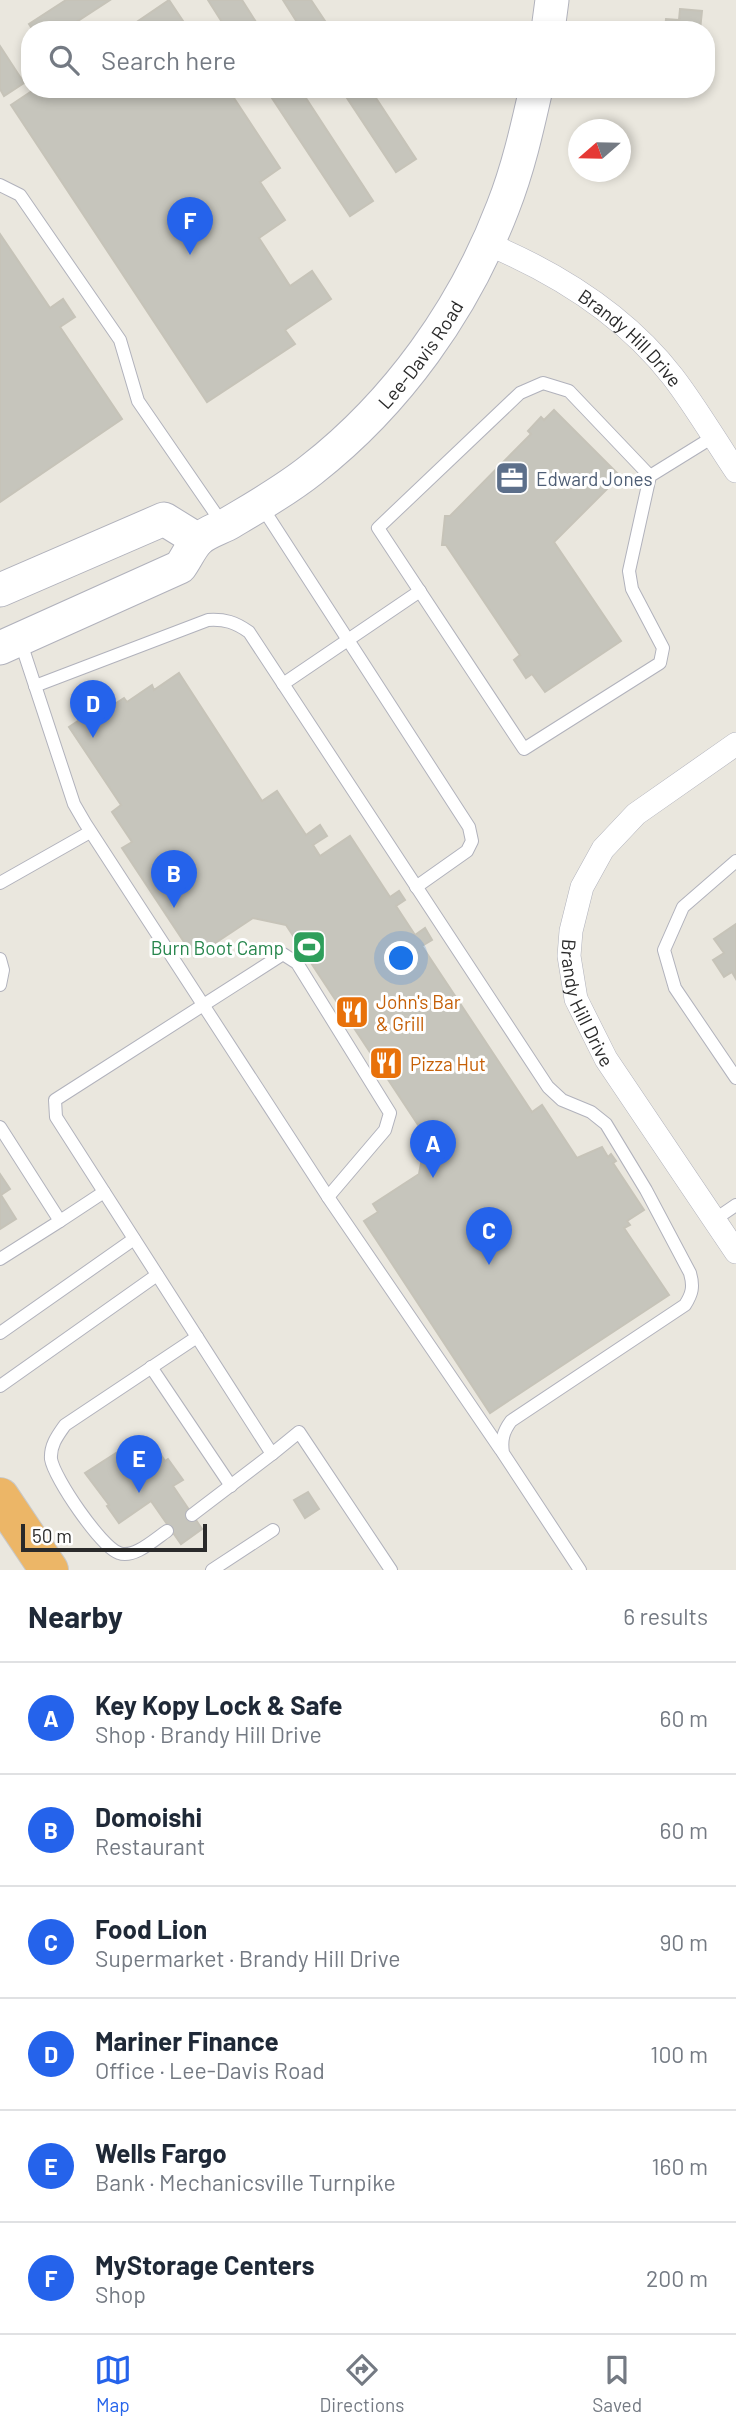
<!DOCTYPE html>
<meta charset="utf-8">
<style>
body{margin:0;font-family:Barlow,sans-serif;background:#f6f6f7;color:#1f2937}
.compass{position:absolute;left:568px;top:119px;width:63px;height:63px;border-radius:50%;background:#fff;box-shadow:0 4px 10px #0003;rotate:250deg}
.scale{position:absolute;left:21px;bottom:18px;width:186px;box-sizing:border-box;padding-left:7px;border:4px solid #2a2a2a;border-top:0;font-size:19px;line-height:24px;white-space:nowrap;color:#2a2a2a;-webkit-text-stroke:5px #fff;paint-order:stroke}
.you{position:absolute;left:402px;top:959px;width:24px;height:24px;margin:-18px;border:5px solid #fff;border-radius:50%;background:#1a73e8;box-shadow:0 0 0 10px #1a73e833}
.badge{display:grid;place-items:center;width:46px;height:46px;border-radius:50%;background:#2563eb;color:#fff;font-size:23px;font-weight:700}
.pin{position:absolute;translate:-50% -58px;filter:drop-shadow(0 2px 4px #0008)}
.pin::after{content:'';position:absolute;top:37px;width:24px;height:21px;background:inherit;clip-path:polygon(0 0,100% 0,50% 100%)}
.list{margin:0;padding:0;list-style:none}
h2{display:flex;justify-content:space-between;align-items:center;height:91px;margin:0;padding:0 28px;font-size:30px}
h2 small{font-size:23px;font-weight:400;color:#747a83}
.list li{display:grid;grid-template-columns:46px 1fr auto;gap:21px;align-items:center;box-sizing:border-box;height:112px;padding:0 28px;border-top:2px solid #e0e1e3}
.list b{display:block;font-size:26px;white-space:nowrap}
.list p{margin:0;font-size:23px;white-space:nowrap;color:#747a83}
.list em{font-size:23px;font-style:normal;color:#747a83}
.icon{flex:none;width:38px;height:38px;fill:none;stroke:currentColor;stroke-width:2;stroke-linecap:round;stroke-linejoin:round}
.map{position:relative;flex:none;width:736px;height:1570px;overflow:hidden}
.search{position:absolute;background:#fff;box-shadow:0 4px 10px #0003;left:21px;right:21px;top:21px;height:77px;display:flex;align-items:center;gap:18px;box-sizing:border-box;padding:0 24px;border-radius:28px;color:#747a83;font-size:26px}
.sheet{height:763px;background:#fff}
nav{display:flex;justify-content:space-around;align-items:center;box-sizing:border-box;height:98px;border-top:2px solid #e0e1e3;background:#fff;font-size:19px;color:#747a83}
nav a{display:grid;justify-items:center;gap:4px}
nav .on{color:#2563eb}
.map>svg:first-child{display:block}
.building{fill:#c6c5bc;stroke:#c6c3b8;stroke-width:2}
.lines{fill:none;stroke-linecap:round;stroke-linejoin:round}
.lane-casing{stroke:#b1b2bc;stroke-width:14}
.street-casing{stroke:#b1b2bc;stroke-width:24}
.secondary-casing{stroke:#b1b2bc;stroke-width:35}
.highway-casing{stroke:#c8c8c8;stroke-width:40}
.lane{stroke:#fff;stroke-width:12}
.street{stroke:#fff;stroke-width:23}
.secondary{stroke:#fff;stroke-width:33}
.highway{stroke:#ecb667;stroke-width:38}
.labels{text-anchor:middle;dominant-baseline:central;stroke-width:6;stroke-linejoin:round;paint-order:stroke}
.street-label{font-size:19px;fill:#2a2a2a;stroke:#fff}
.service-label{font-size:19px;fill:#4e5e75;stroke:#fff;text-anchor:start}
.leisure-label{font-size:19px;fill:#27864d;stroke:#fff;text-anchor:end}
.food-label{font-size:19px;fill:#c56008;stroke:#fff;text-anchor:start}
</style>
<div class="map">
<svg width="736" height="1570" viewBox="0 0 736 1570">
<rect width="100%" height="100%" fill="#eae7de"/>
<!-- building -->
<g class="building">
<path d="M66,0H110L64,30H33L29,24Z"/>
<path d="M169,0L189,30H125Z"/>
<path d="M208,0H242L261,30H227Z"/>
<path d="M283,0H311L331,30H302Z"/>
<path d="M680,9L702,11L700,30H665L666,19L679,20Z"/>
<path d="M0,46L24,83L4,96L0,89Z"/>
<path d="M35,89H228L280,168L260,182L285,220L259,238L290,286L312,271L331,299L285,330L295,344L207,402L11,105Z"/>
<path d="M266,89H300L373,201L350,216Z"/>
<path d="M341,89H370L416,159L396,172Z"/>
<path d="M0,234L50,308L63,299L75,317L60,327L122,419L0,502Z"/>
<path d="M554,410L620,476L554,542L621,641L545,692L532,674L526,678L514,660L520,655L446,545H442L445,516H450L531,434L528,431L541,417L544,420Z"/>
<path d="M179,673L262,801L277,791L306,835L320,825L327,836L313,845L320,856L350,836L390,897L399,891L405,900L396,906L415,935L425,928L432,940L422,946L532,1112L542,1105L577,1158L602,1147L608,1157L611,1154L616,1161L613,1163L644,1210L627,1221L630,1225L624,1228L669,1295L490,1413L364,1221L378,1212L373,1204L419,1174L426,1137L286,925L253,918L194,957L122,848L132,842L112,812L121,805L69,727L96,709L99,714L124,698L127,702L152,685L154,690Z"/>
<path d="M736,924V979L732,972L724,977L713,960L724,953L714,939Z"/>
<path d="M0,1174L10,1189L1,1195L16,1219L0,1229Z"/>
<path d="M146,1437L152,1441L165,1461L168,1459L183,1480L173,1486L202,1529L181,1544L151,1501L119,1523L107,1506L109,1505L85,1473L138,1439Z"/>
<path d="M308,1492L319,1509L305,1518L294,1500Z"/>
</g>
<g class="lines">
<!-- lane casing -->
<g class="lane-casing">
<g id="lane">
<path d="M0,185L20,195L120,340L138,401L224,526"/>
<path d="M650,476L569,391L543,383L520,393L378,528L524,749L660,663L663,648L632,589L629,571L650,476L713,437"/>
<path d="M262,507L469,827L472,841L467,851L416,887"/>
<path d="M20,640L74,804L85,823L328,1197L501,1450"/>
<path d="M283,684L420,591"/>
<path d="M35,686L208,620C225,619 235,622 249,632L548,1087L562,1100L591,1112L606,1124L646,1190L690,1273C694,1287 692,1294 685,1305L511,1421C503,1432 501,1440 503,1453L580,1570"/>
<path d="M736,861L683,907L664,950L675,988L736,1078"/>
<path d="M0,883L90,832"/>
<path d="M0,959L3,970L0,985"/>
<path d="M0,1127L60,1221L0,1259"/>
<path d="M328,1197L385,1130L390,1113L297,963L283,954L55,1100L56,1117L272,1454L299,1432L391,1570"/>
<path d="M714,1220L736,1205"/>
<path d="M60,1221L104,1192"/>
<path d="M0,1333L134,1239"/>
<path d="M151,1367L231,1486"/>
<path d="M0,1386L157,1275"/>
<path d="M192,1515L272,1454"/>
<path d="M167,1531C155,1539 134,1559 119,1553C101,1547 54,1478 51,1459C50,1445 58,1435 65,1425L197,1337"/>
<path d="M212,1570L273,1530"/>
</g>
</g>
<!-- street casing -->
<g class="street-casing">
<g id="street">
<path id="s1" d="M488,244C559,274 625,315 673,377C696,407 715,440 736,471"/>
<path id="s2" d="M736,744L636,814L603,849L582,887L571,931L569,956L576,999L606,1059L736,1252"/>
</g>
</g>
<!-- secondary casing -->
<g class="secondary-casing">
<g id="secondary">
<path d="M548,30L552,0"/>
<path d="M0,590L164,519L198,540"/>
<path id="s3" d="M0,648L180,567C186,559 191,547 198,540C206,532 221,528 231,522C258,506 286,490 311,470C397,403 464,309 503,207C518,169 527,129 536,89"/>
</g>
</g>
<!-- highway casing -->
<g class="highway-casing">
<path id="highway" d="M0,1497L49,1570"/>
</g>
<!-- lane -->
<use href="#lane" class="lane"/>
<!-- street -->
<use href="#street" class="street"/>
<!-- secondary -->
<use href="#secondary" class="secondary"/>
<!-- highway -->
<use href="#highway" class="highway"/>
</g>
<!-- icons -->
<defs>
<g id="office-square" transform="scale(1.75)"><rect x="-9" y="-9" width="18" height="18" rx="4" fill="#5c6f8a" stroke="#fff"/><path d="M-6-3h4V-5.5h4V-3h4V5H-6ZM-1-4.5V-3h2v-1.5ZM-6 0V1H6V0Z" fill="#fff"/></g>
<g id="stadium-square" transform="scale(1.75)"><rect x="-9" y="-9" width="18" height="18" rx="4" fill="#2e9e5b" stroke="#fff"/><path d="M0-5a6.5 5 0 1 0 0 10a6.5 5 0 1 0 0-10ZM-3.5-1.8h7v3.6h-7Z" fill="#fff"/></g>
<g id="restaurant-square" transform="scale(1.75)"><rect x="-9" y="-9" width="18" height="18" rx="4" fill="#e8710a" stroke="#fff"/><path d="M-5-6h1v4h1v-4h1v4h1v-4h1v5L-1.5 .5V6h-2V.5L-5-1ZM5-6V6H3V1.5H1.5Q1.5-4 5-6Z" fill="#fff"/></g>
</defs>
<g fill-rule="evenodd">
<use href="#office-square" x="512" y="478"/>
<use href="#stadium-square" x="309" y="947"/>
<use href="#restaurant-square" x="352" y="1012"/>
<use href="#restaurant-square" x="386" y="1063"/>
</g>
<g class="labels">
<!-- street labels -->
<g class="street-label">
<text stroke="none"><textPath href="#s1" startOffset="172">Brandy Hill Drive</textPath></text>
<text stroke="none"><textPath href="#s3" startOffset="523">Lee-Davis Road</textPath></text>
<text stroke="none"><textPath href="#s2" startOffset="334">Brandy Hill Drive</textPath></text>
</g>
<!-- service labels -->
<g class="service-label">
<text x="536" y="478">Edward Jones</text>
</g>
<!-- leisure labels -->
<g class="leisure-label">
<text x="284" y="947">Burn Boot Camp</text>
</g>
<!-- food labels -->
<g class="food-label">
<text x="376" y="1001">John's Bar<tspan x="376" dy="22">&amp; Grill</tspan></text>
<text x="410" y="1063">Pizza Hut</text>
</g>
</g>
</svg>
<svg class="compass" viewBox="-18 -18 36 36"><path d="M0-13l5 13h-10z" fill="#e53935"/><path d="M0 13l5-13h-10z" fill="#747a83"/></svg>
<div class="scale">50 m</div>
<div class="you"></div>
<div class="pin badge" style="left:433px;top:1178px">A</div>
<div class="pin badge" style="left:174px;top:908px">B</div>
<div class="pin badge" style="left:489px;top:1265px">C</div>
<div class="pin badge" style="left:93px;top:738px">D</div>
<div class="pin badge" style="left:139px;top:1493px">E</div>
<div class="pin badge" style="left:190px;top:255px">F</div>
<div class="search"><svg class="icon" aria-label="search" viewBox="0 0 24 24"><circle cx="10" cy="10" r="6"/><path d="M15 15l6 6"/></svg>Search here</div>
</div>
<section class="sheet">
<h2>Nearby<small>6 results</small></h2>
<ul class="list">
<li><span class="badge">A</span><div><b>Key Kopy Lock &amp; Safe</b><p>Shop · Brandy Hill Drive</p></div><em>60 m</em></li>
<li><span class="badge">B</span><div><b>Domoishi</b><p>Restaurant</p></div><em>60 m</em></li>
<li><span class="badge">C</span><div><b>Food Lion</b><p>Supermarket · Brandy Hill Drive</p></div><em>90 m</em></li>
<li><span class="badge">D</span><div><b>Mariner Finance</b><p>Office · Lee-Davis Road</p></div><em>100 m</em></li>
<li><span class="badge">E</span><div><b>Wells Fargo</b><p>Bank · Mechanicsville Turnpike</p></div><em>160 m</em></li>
<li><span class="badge">F</span><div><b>MyStorage Centers</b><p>Shop</p></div><em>200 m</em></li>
</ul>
</section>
<nav>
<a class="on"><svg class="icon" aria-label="map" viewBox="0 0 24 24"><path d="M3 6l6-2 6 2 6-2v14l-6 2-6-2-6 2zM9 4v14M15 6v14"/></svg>Map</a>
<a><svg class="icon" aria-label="directions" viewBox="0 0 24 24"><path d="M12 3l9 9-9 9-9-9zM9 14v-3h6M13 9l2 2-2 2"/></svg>Directions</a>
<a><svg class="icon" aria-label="saved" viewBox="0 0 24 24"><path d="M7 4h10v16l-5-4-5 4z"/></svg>Saved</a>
</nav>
